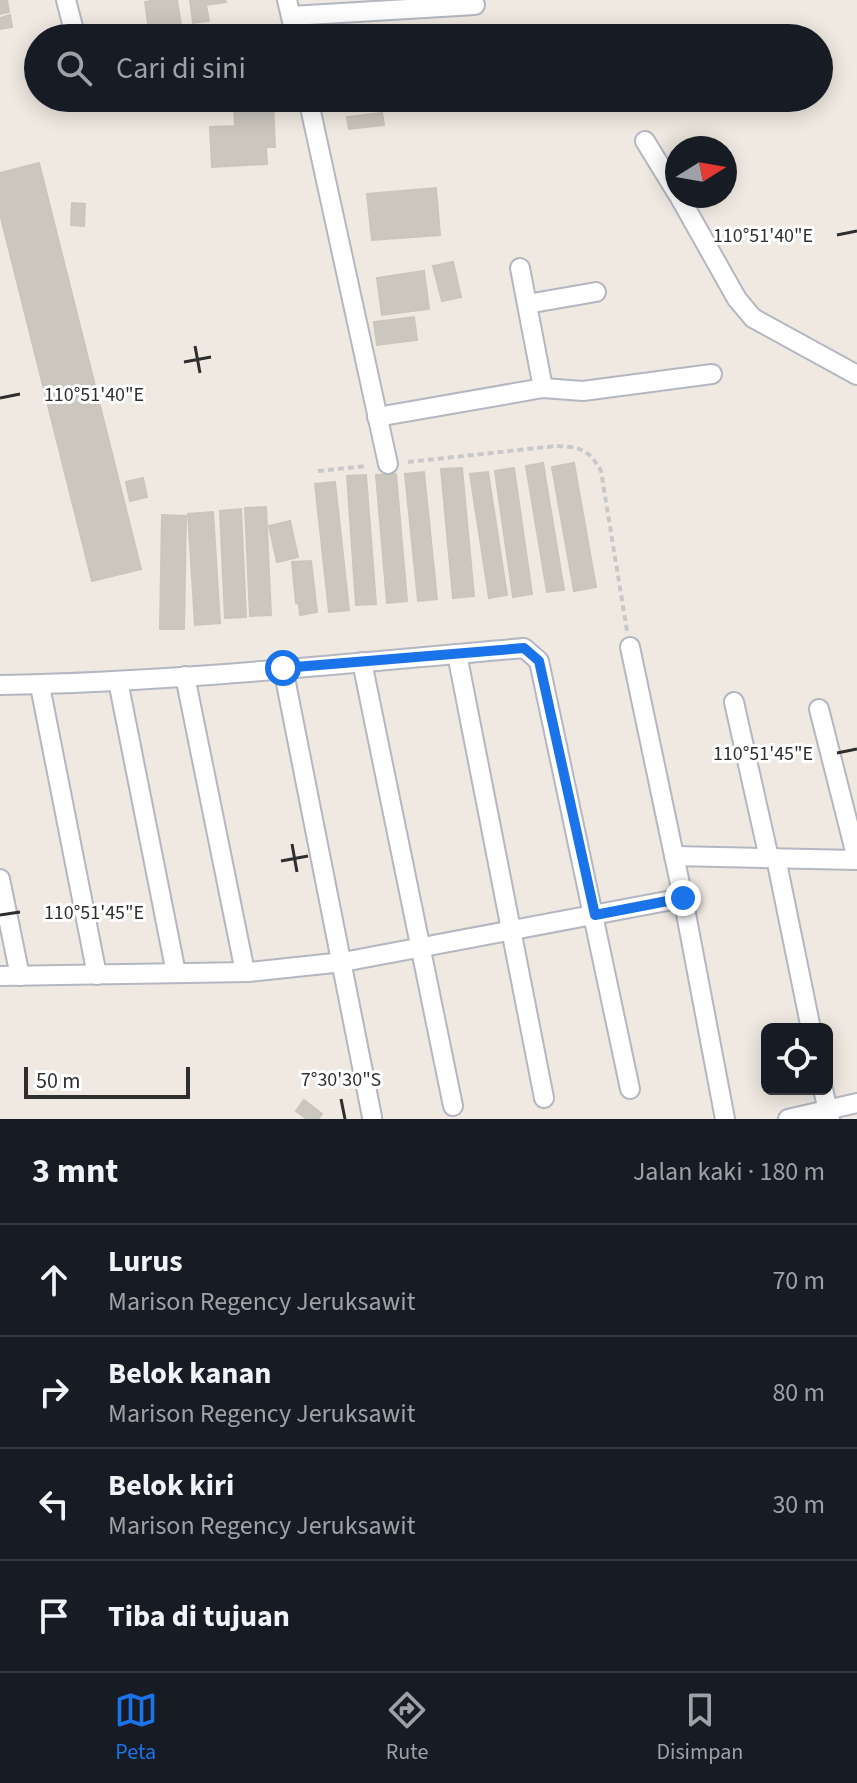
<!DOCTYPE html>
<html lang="id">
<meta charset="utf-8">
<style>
body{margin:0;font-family:"Source Sans 3",sans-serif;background:#20242c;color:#f1f3f6}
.controls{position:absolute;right:24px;bottom:24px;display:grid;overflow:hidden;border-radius:12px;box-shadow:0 4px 20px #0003}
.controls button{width:72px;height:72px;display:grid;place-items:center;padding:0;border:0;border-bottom:2px solid #363941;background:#171b24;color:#f1f3f6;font:40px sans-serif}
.compass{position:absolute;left:665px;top:136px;width:72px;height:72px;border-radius:50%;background:#171b24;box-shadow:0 4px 20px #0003;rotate:79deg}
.scale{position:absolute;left:24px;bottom:20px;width:166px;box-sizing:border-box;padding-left:8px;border:4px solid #2e2e2e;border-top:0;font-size:22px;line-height:28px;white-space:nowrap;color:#2e2e2e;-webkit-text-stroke:6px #fff;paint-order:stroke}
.stop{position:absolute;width:24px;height:24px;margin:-18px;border:6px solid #1a73e8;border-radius:50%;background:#fff}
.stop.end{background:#1a73e8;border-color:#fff;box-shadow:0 2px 8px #0008}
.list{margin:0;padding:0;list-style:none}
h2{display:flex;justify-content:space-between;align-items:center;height:104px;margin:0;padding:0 32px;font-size:34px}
h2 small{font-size:26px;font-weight:400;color:#9ea1a6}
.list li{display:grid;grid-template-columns:52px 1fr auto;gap:24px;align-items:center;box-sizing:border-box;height:112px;padding:0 32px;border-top:2px solid #363941}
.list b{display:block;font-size:30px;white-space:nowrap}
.list p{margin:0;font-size:26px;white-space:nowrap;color:#9ea1a6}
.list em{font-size:26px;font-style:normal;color:#9ea1a6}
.icon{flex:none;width:44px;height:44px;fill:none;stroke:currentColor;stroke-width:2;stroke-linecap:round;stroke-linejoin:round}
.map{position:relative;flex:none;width:857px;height:1119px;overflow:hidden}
.search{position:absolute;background:#171b24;box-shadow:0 4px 20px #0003;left:24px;right:24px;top:24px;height:88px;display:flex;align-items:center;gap:20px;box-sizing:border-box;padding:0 28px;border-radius:44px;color:#9ea1a6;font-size:30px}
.sheet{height:552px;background:#171b24}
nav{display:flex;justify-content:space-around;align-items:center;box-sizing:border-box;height:112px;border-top:2px solid #363941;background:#171b24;font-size:22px;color:#9ea1a6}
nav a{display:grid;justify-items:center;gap:4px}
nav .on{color:#1a73e8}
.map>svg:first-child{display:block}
.building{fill:#cbc7bf;stroke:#cbc5ba;stroke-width:2}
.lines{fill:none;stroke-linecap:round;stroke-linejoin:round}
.minor-casing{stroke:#b4b7c1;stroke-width:22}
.path{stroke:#c9c9c9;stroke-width:4;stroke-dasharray:6 4;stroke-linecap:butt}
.minor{stroke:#fff;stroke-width:18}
.route{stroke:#1a73e8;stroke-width:10}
.ticks{fill:none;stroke:#2e2e2e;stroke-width:3}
.ticks-label{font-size:20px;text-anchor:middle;fill:#2e2e2e;stroke:#fff;stroke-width:6;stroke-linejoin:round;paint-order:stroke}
</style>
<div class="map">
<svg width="857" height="1119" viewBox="0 0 857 1119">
<rect width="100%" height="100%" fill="#efe9e1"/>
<!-- building -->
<g class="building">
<path d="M0,0H7L9,12L0,14Z"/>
<path d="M157,0H177L181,25L149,30L145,2Z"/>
<path d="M190,0H225L226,2L206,5L209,21L193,23Z"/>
<path d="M10,15L12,27L0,29V18Z"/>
<path d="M376,28V38H338L337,31Z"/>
<path d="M341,98H382V107L342,110Z"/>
<path d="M273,102L275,147H266L267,164L212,167L210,127L235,126L234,104Z"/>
<path d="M382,113L384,125L349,129L347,117Z"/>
<path d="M39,163L141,569L92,581L0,214V173Z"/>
<path d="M436,188L440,235L372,240L367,194Z"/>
<path d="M72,203L85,204L84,226L71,225Z"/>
<path d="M453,262L461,297L442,301L433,266Z"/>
<path d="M424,271L429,309L382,315L377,278Z"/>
<path d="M414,317L417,340L377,345L374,322Z"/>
<path d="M543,463L564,590L547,592L526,466Z"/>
<path d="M574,463L596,587L574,591L552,467Z"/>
<path d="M462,468L474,596L453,598L441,469Z"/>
<path d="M514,468L532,594L513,597L495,471Z"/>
<path d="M424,472L437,599L418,601L405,474Z"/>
<path d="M488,472L507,595L489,598L470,474Z"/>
<path d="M396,474L407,601L387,603L376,475Z"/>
<path d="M366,475L376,604L356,605L347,476Z"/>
<path d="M143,478L147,497L130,501L126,482Z"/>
<path d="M335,482L349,610L329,612L315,484Z"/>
<path d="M266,507L271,615L250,616L245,508Z"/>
<path d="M241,509L246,617L225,618L220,511Z"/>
<path d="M213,512L220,623L195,625L188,514Z"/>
<path d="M162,515L186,516L184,629H160Z"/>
<path d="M290,521L298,557L277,562L269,526Z"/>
<path d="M311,561L317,612L300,615L299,604L296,603L292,562Z"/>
<path d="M304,1100L322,1114L318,1119H307L296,1111Z"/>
</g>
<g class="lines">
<!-- minor casing -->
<g class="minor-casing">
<g id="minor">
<path d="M66,0L76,38"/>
<path d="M287,0L296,38"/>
<path d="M291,16L475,5"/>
<path d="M308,98L388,464"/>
<path d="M645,141L677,193"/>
<path d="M679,196L737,299L753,318L857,375"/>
<path d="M520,268L543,388"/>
<path d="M527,304L596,292"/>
<path d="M377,417L543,388L583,391L712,374"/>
<path d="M630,647L683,898L725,1119"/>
<path d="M457,654L544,1098"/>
<path d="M362,662L453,1106"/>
<path d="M283,668L372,1117"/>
<path d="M185,676L245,972"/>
<path d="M118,681L176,973"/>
<path d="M0,685C175,682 350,663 524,648L539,661L630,1089"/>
<path d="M40,686L97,975"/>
<path d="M734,702L769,858"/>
<path d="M819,709L857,859"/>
<path d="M674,856L857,860"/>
<path d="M776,858L811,1029"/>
<path d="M0,879L20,976"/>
<path d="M0,976L249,972L343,962L683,898"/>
<path d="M823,1089L830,1119"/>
<path d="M788,1119L857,1103"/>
</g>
</g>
<!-- path -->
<g class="path">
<path d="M408,462L556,446C580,447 589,449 601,471L627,631"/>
<path d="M318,471L367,466"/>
</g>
<!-- minor -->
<use href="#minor" class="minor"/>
</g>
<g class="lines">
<!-- route -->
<path class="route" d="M283,668L524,648L539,661L595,915L683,898"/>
</g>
<!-- ticks -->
<path class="ticks" d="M837,235L857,231M195,346L200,373M184,362L211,357M0,398L20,394M837,753L857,749M292,844L297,872M281,861L308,856M0,915L20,912M341,1099L345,1119"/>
<g class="ticks-label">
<text x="763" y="242">110°51'40"E</text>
<text x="94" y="401">110°51'40"E</text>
<text x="763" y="760">110°51'45"E</text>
<text x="94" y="919">110°51'45"E</text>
<text x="341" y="1086">7°30'30"S</text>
</g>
</svg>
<div class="controls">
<button><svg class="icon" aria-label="locate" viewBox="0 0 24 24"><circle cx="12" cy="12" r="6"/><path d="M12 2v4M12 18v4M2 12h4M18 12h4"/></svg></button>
</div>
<svg class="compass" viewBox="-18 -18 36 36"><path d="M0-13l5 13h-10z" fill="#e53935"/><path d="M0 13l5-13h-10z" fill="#9ea1a6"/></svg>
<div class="scale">50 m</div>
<div class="stop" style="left:283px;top:668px"></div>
<div class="stop end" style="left:683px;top:898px"></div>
<div class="search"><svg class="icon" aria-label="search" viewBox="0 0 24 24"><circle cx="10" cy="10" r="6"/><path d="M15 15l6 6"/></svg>Cari di sini</div>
</div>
<section class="sheet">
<h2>3 mnt<small>Jalan kaki · 180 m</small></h2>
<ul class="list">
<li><svg class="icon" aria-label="ahead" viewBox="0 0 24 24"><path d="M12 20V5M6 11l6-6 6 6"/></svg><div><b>Lurus</b><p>Marison Regency Jeruksawit</p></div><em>70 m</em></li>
<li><svg class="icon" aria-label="right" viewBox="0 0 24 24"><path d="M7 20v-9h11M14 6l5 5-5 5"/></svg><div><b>Belok kanan</b><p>Marison Regency Jeruksawit</p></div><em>80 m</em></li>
<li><svg class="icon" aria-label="left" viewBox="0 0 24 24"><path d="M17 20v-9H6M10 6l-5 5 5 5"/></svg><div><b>Belok kiri</b><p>Marison Regency Jeruksawit</p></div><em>30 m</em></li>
<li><svg class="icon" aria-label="arrive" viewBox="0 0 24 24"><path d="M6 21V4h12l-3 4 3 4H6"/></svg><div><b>Tiba di tujuan</b></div></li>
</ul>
</section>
<nav>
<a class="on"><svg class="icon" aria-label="map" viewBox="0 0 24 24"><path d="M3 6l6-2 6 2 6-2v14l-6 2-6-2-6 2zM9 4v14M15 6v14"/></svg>Peta</a>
<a><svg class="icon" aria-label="directions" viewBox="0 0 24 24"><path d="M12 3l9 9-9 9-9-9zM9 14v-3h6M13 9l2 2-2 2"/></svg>Rute</a>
<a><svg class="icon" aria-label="saved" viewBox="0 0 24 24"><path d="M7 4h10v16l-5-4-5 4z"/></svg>Disimpan</a>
</nav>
